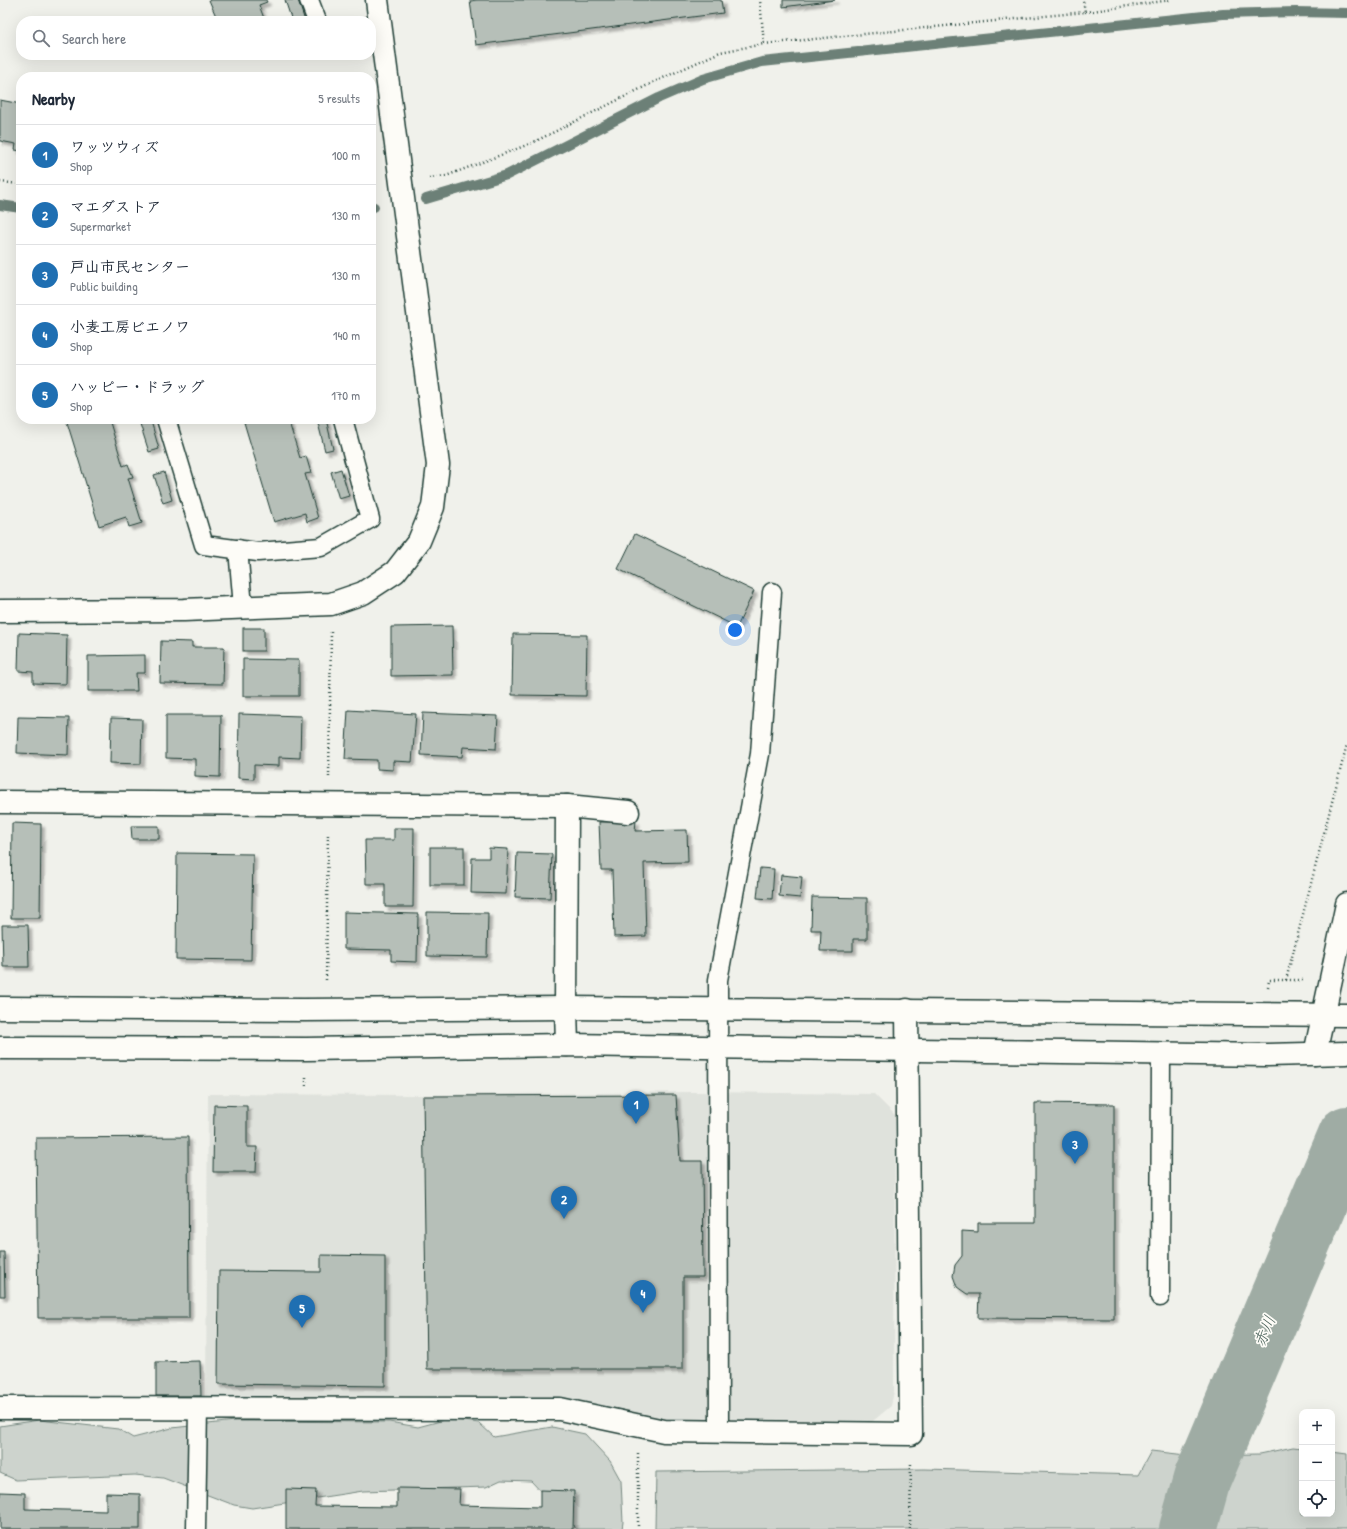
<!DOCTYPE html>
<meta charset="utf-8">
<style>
body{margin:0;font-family:"Patrick Hand","Klee One",sans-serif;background:#f6f6f7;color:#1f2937}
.controls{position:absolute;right:12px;bottom:12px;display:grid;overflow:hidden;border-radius:8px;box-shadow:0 4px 16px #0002}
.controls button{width:36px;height:36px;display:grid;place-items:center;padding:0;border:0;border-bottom:1px solid #e0e1e3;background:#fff;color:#1f2937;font:20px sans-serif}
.you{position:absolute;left:735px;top:630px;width:14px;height:14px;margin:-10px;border:3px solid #fff;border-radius:50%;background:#1a73e8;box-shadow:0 0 0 6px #1a73e833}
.badge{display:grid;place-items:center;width:26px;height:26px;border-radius:50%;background:#1f6fb2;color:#fff;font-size:13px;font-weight:700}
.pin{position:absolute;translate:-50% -33px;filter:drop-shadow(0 1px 2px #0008)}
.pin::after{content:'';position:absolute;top:21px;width:14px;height:12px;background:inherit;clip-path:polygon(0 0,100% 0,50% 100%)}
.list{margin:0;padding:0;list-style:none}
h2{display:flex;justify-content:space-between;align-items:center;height:52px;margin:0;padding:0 16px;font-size:17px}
h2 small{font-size:13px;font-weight:400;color:#747a83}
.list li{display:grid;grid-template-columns:26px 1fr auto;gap:12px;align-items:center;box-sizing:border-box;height:60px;padding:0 16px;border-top:1px solid #e0e1e3}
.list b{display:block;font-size:15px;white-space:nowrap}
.list p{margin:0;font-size:13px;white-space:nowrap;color:#747a83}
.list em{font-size:13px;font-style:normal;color:#747a83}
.icon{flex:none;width:22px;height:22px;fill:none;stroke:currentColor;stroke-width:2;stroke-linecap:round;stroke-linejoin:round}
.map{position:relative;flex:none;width:1347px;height:1529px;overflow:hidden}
.search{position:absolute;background:#fff;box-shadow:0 4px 16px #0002;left:16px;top:16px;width:360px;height:44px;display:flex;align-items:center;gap:10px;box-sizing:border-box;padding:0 14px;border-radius:16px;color:#747a83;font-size:15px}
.panel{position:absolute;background:#fff;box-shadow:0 4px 16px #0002;left:16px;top:72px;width:360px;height:352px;border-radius:16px}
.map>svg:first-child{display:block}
.built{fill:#dfe2dc}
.green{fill:#cdd3cd;stroke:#768880}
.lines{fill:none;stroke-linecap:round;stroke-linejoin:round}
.stream{stroke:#6c8077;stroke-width:10}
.river{stroke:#9faca4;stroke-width:58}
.building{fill:#b6bfb8;stroke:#1f3d34;filter:url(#shadow)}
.lane-casing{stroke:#1f3d34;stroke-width:21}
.street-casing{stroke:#1f3d34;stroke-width:25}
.secondary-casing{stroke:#1f3d34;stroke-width:25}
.path{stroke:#1f3d34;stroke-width:2.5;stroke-dasharray:1 3;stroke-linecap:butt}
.lane{stroke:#fdfcf7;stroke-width:18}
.street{stroke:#fdfcf7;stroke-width:22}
.secondary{stroke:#fdfcf7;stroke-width:22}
.labels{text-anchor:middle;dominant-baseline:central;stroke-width:3.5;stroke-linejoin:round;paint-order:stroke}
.water-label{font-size:16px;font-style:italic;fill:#455e56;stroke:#fdfcf7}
</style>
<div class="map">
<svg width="1347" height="1529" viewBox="0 0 1347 1529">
<defs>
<filter id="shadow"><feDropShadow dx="3.5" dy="3.5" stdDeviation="1" flood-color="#0004"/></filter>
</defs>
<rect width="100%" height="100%" fill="#f0f1eb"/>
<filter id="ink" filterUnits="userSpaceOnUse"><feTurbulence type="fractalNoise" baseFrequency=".025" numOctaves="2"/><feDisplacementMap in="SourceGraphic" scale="8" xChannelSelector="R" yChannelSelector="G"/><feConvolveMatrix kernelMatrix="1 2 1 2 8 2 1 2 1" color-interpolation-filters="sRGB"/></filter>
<g filter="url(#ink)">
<!-- built -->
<path class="built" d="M693,1092L874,1094L895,1115L894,1391L891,1406L873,1421L690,1419L673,1421L560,1403L206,1401L208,1094L416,1095Z"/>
<!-- green -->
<g class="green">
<path d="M448,1419L479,1423L494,1437L552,1427L585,1434L610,1461L621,1481L623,1522L622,1529H576L531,1481L501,1480L486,1487L363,1491L252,1508L234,1505L163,1478L135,1475L16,1480L0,1473V1426L39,1420L118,1429L133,1438L172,1428L235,1421L389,1422L418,1427Z"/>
<path d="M1293,1447L1302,1448V1514H1332V1452L1347,1454V1529H655L656,1472L925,1469L1138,1475L1151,1451L1186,1455L1260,1454Z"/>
</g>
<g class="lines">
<!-- stream -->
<g class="stream">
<path d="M426,199L507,175L659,98L703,79L762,62L1223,14L1296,12L1347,13"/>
<path d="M0,205L21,208"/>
<path d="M371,207H374"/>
</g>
<!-- river -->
<path class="river" d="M1188,1529L1202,1479L1347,1135"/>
</g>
<!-- building -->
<g class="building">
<path d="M209,0H266L267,2L259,5L265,21H218Z"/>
<path d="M285,0H298L305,21H292Z"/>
<path d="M477,0H721L723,13L476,45L470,1Z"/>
<path d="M783,0H835L783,7Z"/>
<path d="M0,100L21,104V151L15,150L16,144L0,141Z"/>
<path d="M66,419H109L123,466L128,464L133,477L128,478L142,523L129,527L126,517L99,526Z"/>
<path d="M243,419H288L300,458L306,456L311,473L305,474L318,518L307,522L305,513L274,522Z"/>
<path d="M317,419H326L333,449L325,451Z"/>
<path d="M151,421L159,449L149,452L140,424Z"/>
<path d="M341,469L349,496L339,499L331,472Z"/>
<path d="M164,472L172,500L163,503L154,475Z"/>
<path d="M635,534L754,591L737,627L618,569Z"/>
<path d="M452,626L453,675L391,676V627Z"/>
<rect x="243" y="628" width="21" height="23"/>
<path d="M19,633L67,635L66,684L33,683V672L18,671Z"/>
<path d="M513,634L587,635L586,696L512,695Z"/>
<path d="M161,641L192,642V647H224L223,684L160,683Z"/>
<path d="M145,655V673H136L137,691H88V656Z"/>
<path d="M243,659L299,660V696H243Z"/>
<path d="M348,710L416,714L412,762L393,761V770L377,769V760L345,759Z"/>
<path d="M423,713L498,716L496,749L463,747L462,757L421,755Z"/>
<path d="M239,714L301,716L300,758L279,757V766L254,765V779L238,778Z"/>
<path d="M166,715H221L220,777L195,776V759L166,758Z"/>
<path d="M18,717L69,718L68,755L17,753Z"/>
<path d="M111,718L142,719L141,764L110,763Z"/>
<path d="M636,821L635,831L687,830L688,862L644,863L646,936L614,937L612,870H601L599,822Z"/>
<path d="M12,823L41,824L40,918H11Z"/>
<path d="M131,826H159V839H132Z"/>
<path d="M394,828H414L413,907H385V884H366L365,840H394Z"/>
<rect x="430" y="847" width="34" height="38"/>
<path d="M489,848L508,849L506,894L471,893L472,858H489Z"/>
<path d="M177,853L253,854L251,960L176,959Z"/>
<path d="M517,853L552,854L550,898L515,897Z"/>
<path d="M760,868L774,869L772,899L757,898Z"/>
<path d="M781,875L802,877L800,898L779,896Z"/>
<path d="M812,897L867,898V939H853V951H820L821,930H811Z"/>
<path d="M344,912L418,914L417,962L391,961V950L344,949Z"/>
<path d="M427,912L488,913L487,957L427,956Z"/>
<path d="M2,925H28L29,967H3Z"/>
<path d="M676,1095L680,1161H702L703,1277H683V1369H427L423,1096Z"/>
<path d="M1035,1103L1114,1104V1319L978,1318L979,1294H967L957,1287L953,1276L955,1265L962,1256V1231L978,1232V1223H1035Z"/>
<path d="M214,1105L247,1106V1147H257L256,1172H213Z"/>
<path d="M188,1137L189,1318H38L36,1138Z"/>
<path d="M0,1252H4L5,1296H0Z"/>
<path d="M321,1255L385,1256V1386L218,1384L219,1271L321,1272Z"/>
<path d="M200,1361L201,1396H156V1362Z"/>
<path d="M397,1488L460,1489L459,1505L540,1507V1490L574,1491L573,1529H286V1489L316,1490L315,1506L397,1507Z"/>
<path d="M0,1492L25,1493V1509L106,1511V1493L140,1494V1529H0Z"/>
</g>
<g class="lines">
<!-- lane casing -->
<g class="lane-casing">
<g id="lane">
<path d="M309,0L317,21"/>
<path d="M166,419L204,545L258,552L321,547L370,519L343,419"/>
<path d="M238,549L243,607"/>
<path d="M1160,1297L1161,1054"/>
<path d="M719,1432L718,980L760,754L772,592"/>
<path d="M196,1529L198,1408"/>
</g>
</g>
<!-- street casing -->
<g class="street-casing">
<g id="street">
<path d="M0,611L184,610L331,604L363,593L395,572L419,541L433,507L438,465L377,0"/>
<path d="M0,802L567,806L628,812"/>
<path d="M567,806L566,1008L567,1045"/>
<path d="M0,1408L560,1409L664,1431L911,1434L907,1010"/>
</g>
</g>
<!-- secondary casing -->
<g class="secondary-casing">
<g id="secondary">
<path d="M0,1008L304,1010L566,1008L1347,1015"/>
<path d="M0,1048L306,1049L567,1045L1267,1055L1347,1053"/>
<path d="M1315,1054L1347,904"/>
</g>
</g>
<!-- path -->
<g class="path">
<path d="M1085,12L1171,0"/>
<path d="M764,44L1085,12L1083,0"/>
<path d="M429,178L446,176L532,143L652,83L720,52L764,44L760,0"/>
<path d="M0,182L21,184"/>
<path d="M329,777L331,632"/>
<path d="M326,980L328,832"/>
<path d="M1286,980L1347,744"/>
<path d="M1268,987L1269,980H1303"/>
<path d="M306,1077V1086"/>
<path d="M638,1453V1529"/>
<path d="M910,1529L911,1462"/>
</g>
<!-- lane -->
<use href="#lane" class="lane"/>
<!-- street -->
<use href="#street" class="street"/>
<!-- secondary -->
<use href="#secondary" class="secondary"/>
</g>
</g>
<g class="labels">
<!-- water labels -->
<g class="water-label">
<text transform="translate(1264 1331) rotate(-67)">赤川</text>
</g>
</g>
</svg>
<div class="controls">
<button>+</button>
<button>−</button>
<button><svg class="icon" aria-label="locate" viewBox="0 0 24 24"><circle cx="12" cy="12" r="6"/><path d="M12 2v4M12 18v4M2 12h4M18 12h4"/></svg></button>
</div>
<div class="you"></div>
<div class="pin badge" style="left:636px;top:1124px">1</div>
<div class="pin badge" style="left:564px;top:1219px">2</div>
<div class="pin badge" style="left:1075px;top:1164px">3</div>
<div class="pin badge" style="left:643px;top:1313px">4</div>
<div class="pin badge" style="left:302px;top:1328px">5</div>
<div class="search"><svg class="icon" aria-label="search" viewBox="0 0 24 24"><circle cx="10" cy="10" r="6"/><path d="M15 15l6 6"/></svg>Search here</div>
<section class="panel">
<h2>Nearby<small>5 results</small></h2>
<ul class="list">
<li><span class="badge">1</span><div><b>ワッツウィズ</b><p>Shop</p></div><em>100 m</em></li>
<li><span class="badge">2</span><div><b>マエダストア</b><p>Supermarket</p></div><em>130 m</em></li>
<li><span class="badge">3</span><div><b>戸山市民センター</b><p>Public building</p></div><em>130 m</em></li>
<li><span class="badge">4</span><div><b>小麦工房ビエノワ</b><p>Shop</p></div><em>140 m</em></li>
<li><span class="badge">5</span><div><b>ハッピー・ドラッグ</b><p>Shop</p></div><em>170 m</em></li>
</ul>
</section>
</div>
